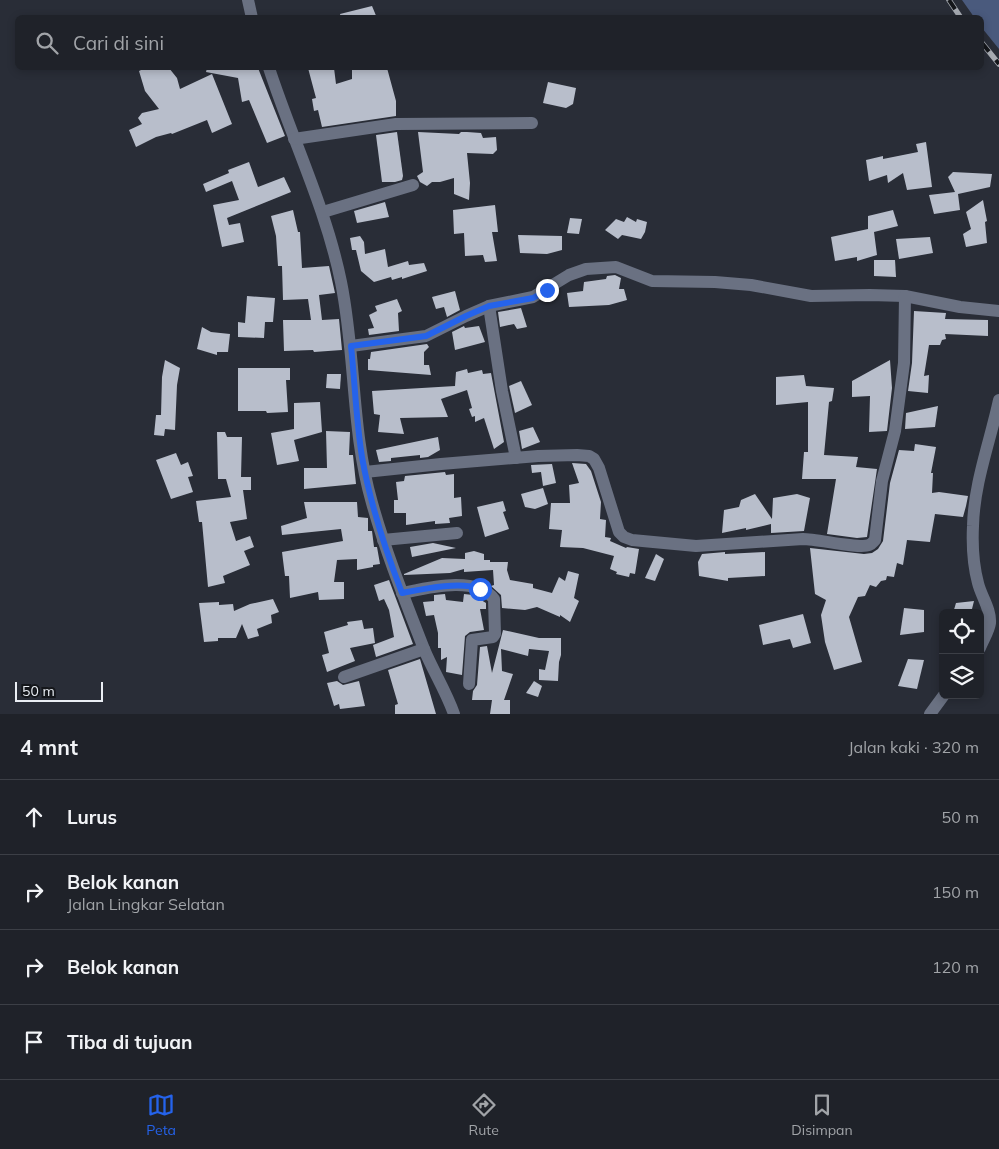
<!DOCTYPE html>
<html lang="id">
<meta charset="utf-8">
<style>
body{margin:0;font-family:Mulish,sans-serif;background:#272a31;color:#f1f3f6}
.controls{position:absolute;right:15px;bottom:15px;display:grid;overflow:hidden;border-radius:8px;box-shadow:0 2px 8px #0003}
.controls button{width:45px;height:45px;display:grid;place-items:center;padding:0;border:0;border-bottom:1px solid #3c3f46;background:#1f2229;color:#f1f3f6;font:25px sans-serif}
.scale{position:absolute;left:15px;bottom:12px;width:88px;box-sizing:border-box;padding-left:5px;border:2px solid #eaeef4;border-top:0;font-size:14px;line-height:18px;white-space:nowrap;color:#eaeef4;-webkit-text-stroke:4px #14161a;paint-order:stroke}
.stop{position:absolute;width:15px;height:15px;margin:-11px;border:4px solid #2563eb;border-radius:50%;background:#fff}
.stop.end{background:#2563eb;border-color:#fff;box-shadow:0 1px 5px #0008}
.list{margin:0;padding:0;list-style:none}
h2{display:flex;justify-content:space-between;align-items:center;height:65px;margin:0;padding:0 20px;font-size:21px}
h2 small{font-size:16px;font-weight:400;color:#a1a4a8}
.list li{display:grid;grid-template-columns:32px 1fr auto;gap:15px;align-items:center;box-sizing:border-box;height:75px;padding:0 20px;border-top:1px solid #3c3f46}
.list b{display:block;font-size:19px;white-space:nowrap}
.list p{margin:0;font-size:16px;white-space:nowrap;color:#a1a4a8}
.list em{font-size:16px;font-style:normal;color:#a1a4a8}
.icon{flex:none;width:28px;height:28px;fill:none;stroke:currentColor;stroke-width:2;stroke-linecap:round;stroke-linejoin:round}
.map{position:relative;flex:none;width:999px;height:714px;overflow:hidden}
.search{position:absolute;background:#1f2229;box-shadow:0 2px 8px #0003;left:15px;right:15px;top:15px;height:55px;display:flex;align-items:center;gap:12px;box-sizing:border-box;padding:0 18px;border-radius:8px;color:#a1a4a8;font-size:19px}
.sheet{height:365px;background:#1f2229}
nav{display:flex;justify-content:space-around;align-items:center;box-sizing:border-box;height:70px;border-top:1px solid #3c3f46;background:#1f2229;font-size:14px;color:#a1a4a8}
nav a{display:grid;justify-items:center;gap:2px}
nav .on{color:#2563eb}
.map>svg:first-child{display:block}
.forest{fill:#4a5a7d}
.building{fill:#b8becb}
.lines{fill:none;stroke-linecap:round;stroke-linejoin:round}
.minor{stroke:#6a7182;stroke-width:12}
.rail-casing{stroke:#a6aab1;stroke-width:5.5}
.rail{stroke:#14161a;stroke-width:4;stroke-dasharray:11;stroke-linecap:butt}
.route{stroke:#2563eb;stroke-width:6}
</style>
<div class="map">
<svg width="999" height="714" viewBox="0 0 999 714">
<rect width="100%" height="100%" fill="#292d37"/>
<!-- forest -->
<path class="forest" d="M962,0H999V49L982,28V18L974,17Z"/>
<!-- building -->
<g class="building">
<path d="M372,6L377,18H341L340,14Z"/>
<path d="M145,68H169L177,78L180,89L212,74L232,124L212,133L207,120L172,134L171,133L156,137L136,147L129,130L142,124L138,118L142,113L159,109L145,91L139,71Z"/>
<path d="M207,68H258L285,136L267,143L249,100L242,102L238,78L206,72Z"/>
<path d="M308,68H334L336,84L352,79V68H387L396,101V116L322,127L318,110L314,111L312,99L316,98Z"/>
<path d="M548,82L576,88L573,104L566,108L543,103Z"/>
<path d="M397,132L403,176L402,180L395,182H382L376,135Z"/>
<path d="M418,132L459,134L461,132H467L481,133L483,138L496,137L497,150L493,154L467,153L470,183L469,200L454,194V178L440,182H432L427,186L420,182L417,176L423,172Z"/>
<path d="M926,142L932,187L907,190L903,173L888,183L887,175L869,181L866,160L883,156V159L918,152L916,144Z"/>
<path d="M249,162L258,187L284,177L291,192L227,218L229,225L240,223L244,242L222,247L213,205L239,200L232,181L206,192L203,184L229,173L228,170Z"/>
<path d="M953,172L992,174L990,187L958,194L960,210L934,214L929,195L955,192L948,177Z"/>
<path d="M983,200L987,221L985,222L987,243L966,247L963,234L971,229L966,212Z"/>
<path d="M385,202L389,217L357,223L354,211Z"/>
<path d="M495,205L498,232H492L497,261L485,262L483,255L465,256L464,233L454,234L453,210Z"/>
<path d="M293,210L298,232H300L302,268L329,266L335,293L319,295L322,320L339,319L342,350L314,352L313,350L284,351L283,320H311L308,299L283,300L282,266H278L276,236L271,216Z"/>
<path d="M893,210L898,226L874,232L877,255L857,261V257L835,261L831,237L868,229V216Z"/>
<path d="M627,217L636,222L637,219L647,222L645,232L641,239L622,235L618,239L605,230L616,219L624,222Z"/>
<path d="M570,218L582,219L579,234L567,233Z"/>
<path d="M518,235L562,236V250L547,254L520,253Z"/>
<path d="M360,236L364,242L365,254L385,249L388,267L408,261L409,265L424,263L427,271L402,279V277L392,280L391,277L374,282L361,271L356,250H352L350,238Z"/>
<path d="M930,237L933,253L899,259L896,239Z"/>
<path d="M874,260H895L896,277L874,276Z"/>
<path d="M615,275L621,278L619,289H624L627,300L609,305L569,307L567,293L583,291L584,282L606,279L607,276Z"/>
<path d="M455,291L460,310L447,317L444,307L436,309L432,297Z"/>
<path d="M247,296L275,298L273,322H265L264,338L238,337V322L245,323Z"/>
<path d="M397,299L402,311L398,313L399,331L369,335L368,329L374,328L369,315L377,311L375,306Z"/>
<path d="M521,308L527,327L517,329L514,324L500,327L498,312Z"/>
<path d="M914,311L946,313L945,319L988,320V336L945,334L946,339L942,340L940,345H929L924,376L929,375L928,393L908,391L912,363Z"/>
<path d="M464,326L465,328L479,326L485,342L455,350L452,332Z"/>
<path d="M202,327L211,332L230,334L228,352H217V355L197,349Z"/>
<path d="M427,344L429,347L424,352V365H429L431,375L368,370V359H370L371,352Z"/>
<path d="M165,360L180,368L177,385L175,430L165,429L164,436L154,435L156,415H161L162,377Z"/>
<path d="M890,360L892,388L887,431L869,432L870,396L852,397V381Z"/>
<path d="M238,368H290V380H286L288,412L267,413L266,411H238Z"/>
<path d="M467,369L468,373L482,370L483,374L491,373L504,442L494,449L484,418L475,422V416L472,417L469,409L472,408L467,390L441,399L448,417L400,418L404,434L378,432L380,415L374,414L372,391L455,386L456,372Z"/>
<path d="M327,374H341L340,389L326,388Z"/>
<path d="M804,375L806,386L834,388L832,401L829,402L824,455L858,457L856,467L877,469L867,537L857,538L827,534L836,479H802L804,452H808V402L776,405V377Z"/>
<path d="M521,381L532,405L515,413L509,386Z"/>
<path d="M320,402L322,432L294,440L299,461L277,465L271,433L294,429V403Z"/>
<path d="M938,406L935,427L905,429L906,413Z"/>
<path d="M533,427L540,442L522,449L519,431Z"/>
<path d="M326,431L350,432L349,455H353L356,484L304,489V468H327Z"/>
<path d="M217,432H225L227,437H242L241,477H251V490H243L247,519L230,522L236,541L250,536L254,547L244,551L250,565L223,576L225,583L208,587L202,522H199L196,501L231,497L226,479H218Z"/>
<path d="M438,437L440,450L428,457L420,458V455L391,458V461L379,462L376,450Z"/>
<path d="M915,444L936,447L931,473H933L932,493L939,492L968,496L966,506L963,517L935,514L930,542L907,540L903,565L897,563L894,577L887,576L886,580L881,581L876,587L870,585L865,596L858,597L849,617L862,662L834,670L825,642L821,615L826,600L815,594L810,548L864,554L872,553L878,549L883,541L890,483L899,450L914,451Z"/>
<path d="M176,453L181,465L188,462L193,476L188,477L193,492L171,499L156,460Z"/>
<path d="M572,463L586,464L591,471L601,502L600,519L606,520L605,537L611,538L610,541L626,548L627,547L639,549L635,574L630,573L629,577L616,574L617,572L610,569L614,556L583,548L560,547L562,530L549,529L551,503H570L569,485L579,483Z"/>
<path d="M552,464L556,483L543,486L541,472L532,473L531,465Z"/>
<path d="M445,472L446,475L454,474V498L461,497L462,516L449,518L450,523L435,524V521L406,525V513H394V500H398L396,482L404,481L405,476Z"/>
<path d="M543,488L548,504L535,509L525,507L521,494Z"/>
<path d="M755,494L772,519L773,498L797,494L810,498L804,531L771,533V524L746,530V528L722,533L724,510L739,507L741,500Z"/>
<path d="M503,501L506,511L503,512L509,529L485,537L477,507Z"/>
<path d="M304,502H357L358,517L368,518V531H372L374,547H377L380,564L373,565V567L357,570V559L337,560L334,582H344V599L319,600L318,592L290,598L289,576H285L282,552L343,541L341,529L282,535L281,526L307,518Z"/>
<path d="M433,543L456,548L412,557L410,547Z"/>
<path d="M474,551L484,554V560H490V562H508L507,570L510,580L533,584V588L552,593L559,577L565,581L568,571L579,574L574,598L579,601L570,622L560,615V617L537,607L525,610L502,608L501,595L491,586L494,585L493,570L464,572V569L450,573L404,575V574L442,558L465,559V553Z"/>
<path d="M725,552V554L765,552V576L728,578V581L699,576L698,562L702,554Z"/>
<path d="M656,554L664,559L655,581L645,578Z"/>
<path d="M389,580L413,644L376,657L373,645L394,637L389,610L384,599L379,601L374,585Z"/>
<path d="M445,594L446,600L463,602L464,594L473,595L486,603V609H480L484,630L470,632L465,636L462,675L446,672L447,657L441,660V648H438V633L434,615L426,616L423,602L434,601V595Z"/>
<path d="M273,599L279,612L271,615L272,623L257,629L259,636L248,639L242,624L236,638H218V641L204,642L199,603L219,602V605L233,604L234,611L250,604Z"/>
<path d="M974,601L971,613H953L956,603Z"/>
<path d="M904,608L924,610V632L900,635Z"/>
<path d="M803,614L811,643L793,648L790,639L763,645L759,625Z"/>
<path d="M362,620L364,629L373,628L375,643L350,648L355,661L327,672L322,655L329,653L324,632L348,625L347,622Z"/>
<path d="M503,630L539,638H561V655L559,662L558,681L539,680V669L545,670L549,651L529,649L528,656L501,649L502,671L513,674L504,700H510V714H490L492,700H472L473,691L477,685L480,647L487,646L492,673Z"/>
<path d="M420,659L436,714H395V705L398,704L388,670Z"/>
<path d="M908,659L924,660L917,689L898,686Z"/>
<path d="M337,681L343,685L359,681L365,706L340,709L339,704L334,706L327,683Z"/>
<path d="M534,681L542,686L538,697L526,693Z"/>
</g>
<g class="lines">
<!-- minor -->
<g class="minor">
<path d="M248,0L252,18"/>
<path d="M269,68C292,139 326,208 341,282C356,355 351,431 372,503C386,553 405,600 424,649C433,671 446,691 454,714"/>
<path d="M294,139L396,124L532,123"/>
<path d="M323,212L413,185"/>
<path d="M489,306L502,391L516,458"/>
<path d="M351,346L426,336L466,316L489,306L533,297L569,275L586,269L616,267L652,281L715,282L751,285L811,296L870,295L905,296L960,307L999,311"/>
<path d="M365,472L441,464L538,456L577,455L589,456L594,459L599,468L619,532L624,537L632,540L696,546L803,539C817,539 860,549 869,545C872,544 873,542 875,540L882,481L895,431L904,363L905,296"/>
<path d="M383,540L457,533"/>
<path d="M402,593C427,588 476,575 494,599L495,634L493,637L472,640L469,684"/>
<path d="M980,648C983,640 989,631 990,623C991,609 981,596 978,583C973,564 972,546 973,526C974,483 990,442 999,400"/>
<path d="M344,677L424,649"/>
<path d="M930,714L944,695"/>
</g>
<!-- rail casing -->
<g class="rail-casing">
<g id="rail">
<path d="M949,0L961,18"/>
<path d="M982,43L999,64"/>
</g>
</g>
<!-- rail -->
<use href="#rail" class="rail"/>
</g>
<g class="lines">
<!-- route -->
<path class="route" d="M480,589C461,581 423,589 402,593C385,549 370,503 362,457C356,420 355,383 351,346L426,336L466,316L489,306L533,298L547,290"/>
</g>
</svg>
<div class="controls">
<button><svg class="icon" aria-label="locate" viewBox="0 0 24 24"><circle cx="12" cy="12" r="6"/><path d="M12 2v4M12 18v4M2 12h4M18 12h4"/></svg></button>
<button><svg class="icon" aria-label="layers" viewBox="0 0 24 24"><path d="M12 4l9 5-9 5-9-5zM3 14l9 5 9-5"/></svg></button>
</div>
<div class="scale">50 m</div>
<div class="stop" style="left:480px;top:589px"></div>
<div class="stop end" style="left:547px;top:290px"></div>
<div class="search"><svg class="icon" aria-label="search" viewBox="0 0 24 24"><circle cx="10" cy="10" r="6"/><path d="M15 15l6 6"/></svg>Cari di sini</div>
</div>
<section class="sheet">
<h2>4 mnt<small>Jalan kaki · 320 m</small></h2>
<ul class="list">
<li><svg class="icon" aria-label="ahead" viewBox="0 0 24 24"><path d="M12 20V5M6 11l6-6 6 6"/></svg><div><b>Lurus</b></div><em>50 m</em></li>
<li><svg class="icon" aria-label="right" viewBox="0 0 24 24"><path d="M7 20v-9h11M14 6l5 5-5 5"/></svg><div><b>Belok kanan</b><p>Jalan Lingkar Selatan</p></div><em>150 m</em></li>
<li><svg class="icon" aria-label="right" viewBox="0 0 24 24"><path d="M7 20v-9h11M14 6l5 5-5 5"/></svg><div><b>Belok kanan</b></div><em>120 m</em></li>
<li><svg class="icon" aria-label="arrive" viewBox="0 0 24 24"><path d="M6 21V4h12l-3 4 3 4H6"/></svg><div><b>Tiba di tujuan</b></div></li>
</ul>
</section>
<nav>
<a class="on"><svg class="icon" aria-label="map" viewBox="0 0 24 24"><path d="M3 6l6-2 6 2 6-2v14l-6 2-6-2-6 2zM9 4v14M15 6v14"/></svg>Peta</a>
<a><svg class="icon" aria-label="directions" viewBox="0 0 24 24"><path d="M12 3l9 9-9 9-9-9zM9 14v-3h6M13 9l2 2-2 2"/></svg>Rute</a>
<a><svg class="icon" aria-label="saved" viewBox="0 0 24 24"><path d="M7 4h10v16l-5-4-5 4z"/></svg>Disimpan</a>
</nav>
